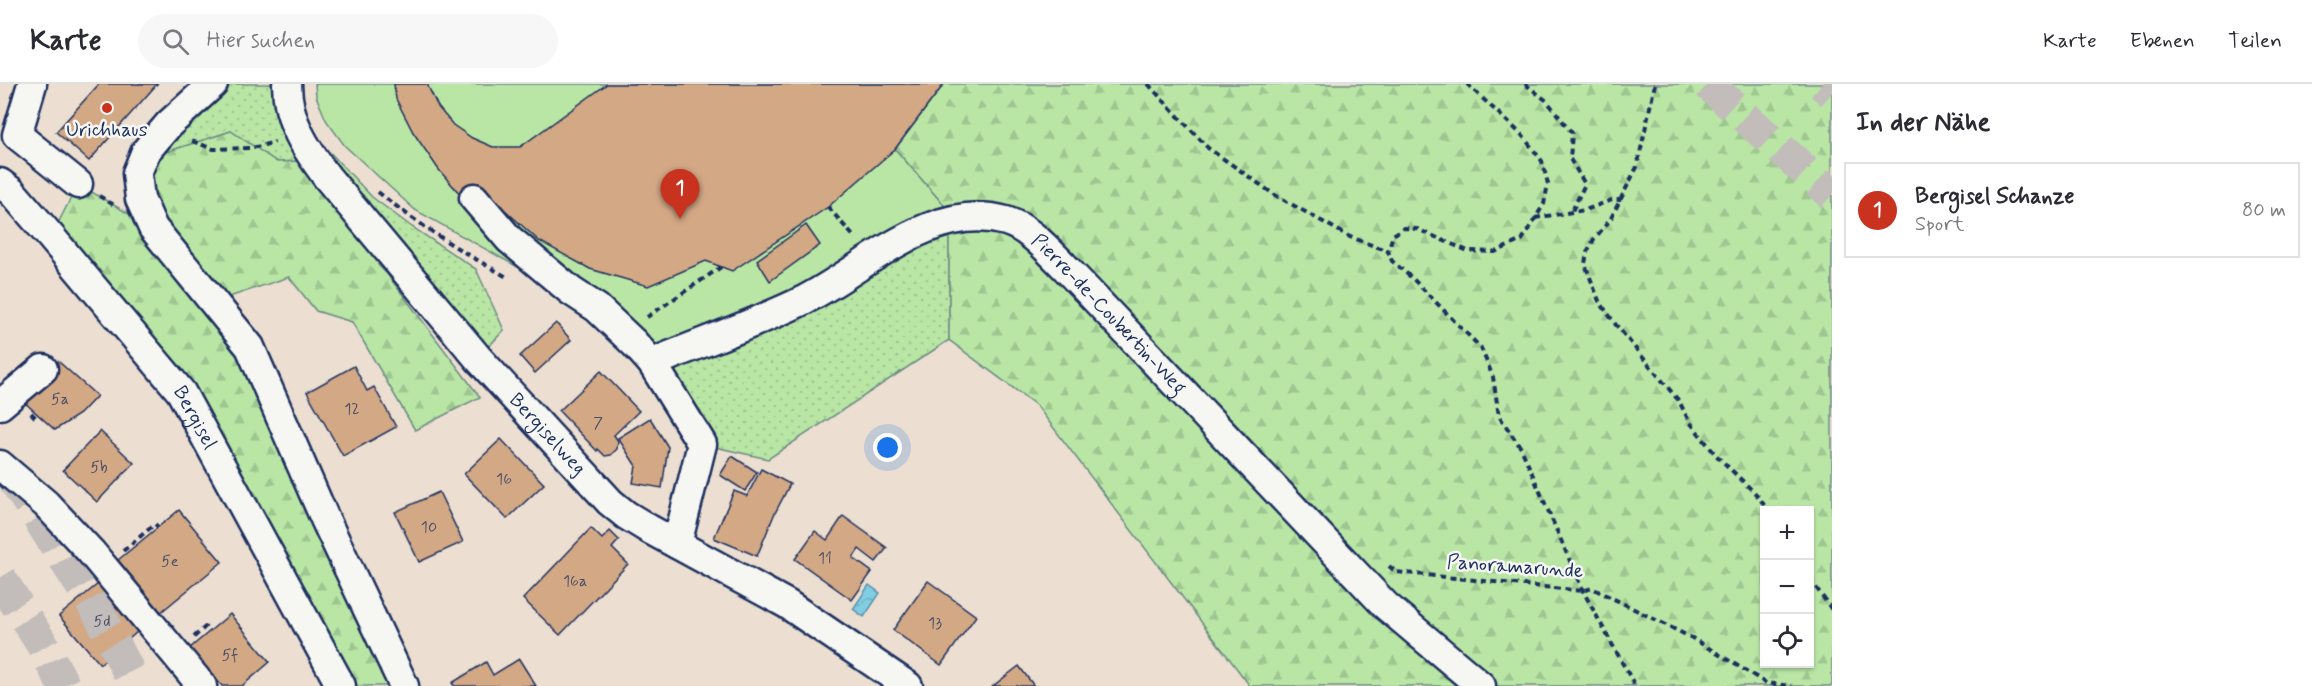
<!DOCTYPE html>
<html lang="de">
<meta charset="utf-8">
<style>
body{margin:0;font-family:Mynerve,sans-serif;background:#f7f7f7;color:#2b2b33}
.controls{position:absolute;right:18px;bottom:18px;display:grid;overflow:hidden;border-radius:0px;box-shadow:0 2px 4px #0004}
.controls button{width:54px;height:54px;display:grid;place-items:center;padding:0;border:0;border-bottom:2px solid #e1e1e2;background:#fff;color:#2b2b33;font:30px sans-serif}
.you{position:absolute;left:888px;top:364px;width:21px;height:21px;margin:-15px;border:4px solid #fff;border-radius:50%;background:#1a73e8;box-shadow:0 0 0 9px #1a73e833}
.badge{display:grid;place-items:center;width:39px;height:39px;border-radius:50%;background:#c8321e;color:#fff;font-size:20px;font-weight:700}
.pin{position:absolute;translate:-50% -50px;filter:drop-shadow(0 2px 3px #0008)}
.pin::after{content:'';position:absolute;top:32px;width:21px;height:18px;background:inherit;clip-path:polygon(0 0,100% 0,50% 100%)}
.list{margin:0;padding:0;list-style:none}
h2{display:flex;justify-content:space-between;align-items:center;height:78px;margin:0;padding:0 24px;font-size:26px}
h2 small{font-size:20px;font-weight:400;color:#7c7c81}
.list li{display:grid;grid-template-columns:39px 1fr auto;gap:18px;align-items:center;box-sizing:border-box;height:96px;margin:0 12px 12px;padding:0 12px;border:2px solid #e1e1e2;border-radius:0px}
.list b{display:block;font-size:22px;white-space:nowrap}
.list p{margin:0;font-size:20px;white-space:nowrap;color:#7c7c81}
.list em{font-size:20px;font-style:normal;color:#7c7c81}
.icon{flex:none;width:33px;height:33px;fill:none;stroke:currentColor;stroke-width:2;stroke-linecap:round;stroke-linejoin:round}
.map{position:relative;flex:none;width:1832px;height:602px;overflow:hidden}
header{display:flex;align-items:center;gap:36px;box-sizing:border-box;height:84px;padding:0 30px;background:#fff;border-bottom:2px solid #e1e1e2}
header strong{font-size:28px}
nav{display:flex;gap:33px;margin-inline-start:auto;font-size:21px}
.search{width:420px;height:54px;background:#f7f7f7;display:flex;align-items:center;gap:15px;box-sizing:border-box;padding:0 21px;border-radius:33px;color:#7c7c81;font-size:22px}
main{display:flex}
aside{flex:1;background:#fff}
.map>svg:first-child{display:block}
.grass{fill:url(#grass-dots);stroke:#6a8a82;stroke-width:1.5}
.forest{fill:url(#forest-firs);stroke:#6a8a82;stroke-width:1.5;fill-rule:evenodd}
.pitch{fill:#b9e6a5;stroke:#6a8a82;stroke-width:1.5}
.water{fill:url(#water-waves);stroke:#588ead;stroke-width:1.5}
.building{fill:#d3a885;stroke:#1b2f5e;stroke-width:1.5}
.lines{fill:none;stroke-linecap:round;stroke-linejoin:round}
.highway-tunnel{stroke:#c2bcba;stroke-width:33;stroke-dasharray:33 16;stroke-linecap:butt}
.minor-casing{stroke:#1b2f5e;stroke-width:33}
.path{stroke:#1b2f5e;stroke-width:4;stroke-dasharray:6 4.5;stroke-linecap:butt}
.minor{stroke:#f6f6f2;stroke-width:28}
.poi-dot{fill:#c8321e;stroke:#f6f6f2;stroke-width:2}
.labels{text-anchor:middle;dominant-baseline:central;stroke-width:5;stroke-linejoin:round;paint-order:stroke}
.number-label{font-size:16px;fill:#494d68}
.poi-label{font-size:20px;fill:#1b2f5e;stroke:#f6f6f2}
.street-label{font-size:20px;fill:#1b2f5e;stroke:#f6f6f2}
</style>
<header>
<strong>Karte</strong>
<div class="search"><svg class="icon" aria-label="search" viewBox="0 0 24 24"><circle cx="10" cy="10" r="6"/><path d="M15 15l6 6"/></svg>Hier suchen</div>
<nav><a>Karte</a><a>Ebenen</a><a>Teilen</a></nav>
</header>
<main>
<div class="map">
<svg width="1832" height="602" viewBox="0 0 1832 602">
<defs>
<pattern id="grass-dots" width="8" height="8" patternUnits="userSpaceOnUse" patternTransform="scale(1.5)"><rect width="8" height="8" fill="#b9e6a5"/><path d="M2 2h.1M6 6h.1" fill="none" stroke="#9ec690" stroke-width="1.8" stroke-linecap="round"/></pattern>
<pattern id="forest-firs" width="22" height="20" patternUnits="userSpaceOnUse" patternTransform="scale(1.5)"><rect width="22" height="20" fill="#b9e6a5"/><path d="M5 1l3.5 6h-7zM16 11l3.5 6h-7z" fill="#9ec690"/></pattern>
<pattern id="water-waves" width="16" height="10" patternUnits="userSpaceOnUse" patternTransform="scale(1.5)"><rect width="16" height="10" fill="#81cde1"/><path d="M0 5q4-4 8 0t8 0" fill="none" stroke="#6fb0c3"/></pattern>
</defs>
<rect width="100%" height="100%" fill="#ecdfd1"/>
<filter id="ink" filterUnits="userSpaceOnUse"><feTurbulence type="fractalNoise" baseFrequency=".0167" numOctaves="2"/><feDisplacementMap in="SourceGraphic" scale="12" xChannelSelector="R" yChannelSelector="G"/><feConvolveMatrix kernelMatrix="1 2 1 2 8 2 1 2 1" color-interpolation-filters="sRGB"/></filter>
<g filter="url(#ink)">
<!-- grass -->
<g class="grass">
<path d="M230,0H276L304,77L277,78L231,47L157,71L178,48Z"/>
<path d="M304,31L323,61L372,113L412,143L476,185L504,246L478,274L327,93Z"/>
<path d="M949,127V256L768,375L702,360L652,279Z"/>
</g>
<!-- forest -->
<g class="forest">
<path d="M944,0H1832V602H1250L1037,322L949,256V127L895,65ZM1764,426H1810V580H1764Z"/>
<path d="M231,47L277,78L304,77L380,172L378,181L387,190L480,313L415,346L352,238L316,227L289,193L220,216L167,141L151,95L157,71Z"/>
<path d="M78,100L153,144L250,263L404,602H341L181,308L51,153Z"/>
</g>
<!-- pitch -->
<path class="pitch" d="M315,0H944L895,65L949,127L850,179L731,235L657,264L534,192L415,126L345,62L326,36L316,12Z"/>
<!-- water -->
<path class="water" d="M869,501L880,509L864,533L853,525Z"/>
<!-- building -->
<g class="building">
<path d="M99,0H157L89,77L56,48Z"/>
<path d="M394,0H427L438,23L453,41L472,54L493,63H520L607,0H944L895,65L828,123L732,187L706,177L648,202L590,185L539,157L485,108L467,118L439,86L413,48L396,15Z"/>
<path d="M806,141L820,161L770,197L757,176Z"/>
<path d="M556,239L571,256L535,289L520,272Z"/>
<path d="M58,277L97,312L80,330L55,346L23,317Z"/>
<path d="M354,282L367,307L374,303L396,343L343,372L307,308Z"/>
<path d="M601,287L639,327L614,351L618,357L617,365L611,371L605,372L598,365L597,367L559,327Z"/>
<path d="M650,334L668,363L662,404L633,399L636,382L618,354Z"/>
<path d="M100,347L134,379L97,418L63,386Z"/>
<path d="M501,355L544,400L507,435L464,390Z"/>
<path d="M732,372L757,388L745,407L720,391Z"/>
<path d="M761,385L790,400L774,431L757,472L714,454L734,407L747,412Z"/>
<path d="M439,408L463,458L419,478L395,428Z"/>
<path d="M179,426L222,478L161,528L118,476Z"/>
<path d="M843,432L887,464L876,478L859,465L853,474L872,488L852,516L795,475L815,447L827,456Z"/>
<path d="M591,444L602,455L610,447L619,456L612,464L628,480L560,551L523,515Z"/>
<path d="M104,495L144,542L100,580L59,532Z"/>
<path d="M928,497L976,532L941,581L893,546Z"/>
<path d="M230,530L270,578L242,602H222L190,564Z"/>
<path d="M519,575L536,602H454L452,599L486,578L493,591Z"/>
<path d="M1019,582L1034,602H993Z"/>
</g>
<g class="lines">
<!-- highway-tunnel -->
<g class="highway-tunnel">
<path d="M1708,0L1832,111"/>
<path d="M1822,0L1832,9"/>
<path d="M12,392L98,528L136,602"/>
<path d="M0,494L42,560L64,602"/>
</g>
<!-- minor casing -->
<g class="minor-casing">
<g id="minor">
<path d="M32,0L17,51L78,100"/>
<path d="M213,0L169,40L146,67L137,89L140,115L153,144L250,263L325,435L404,602"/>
<path id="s1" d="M287,0C287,37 306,65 327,93L478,274L610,418L626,431L649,445L787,520L908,602"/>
<path id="s2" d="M0,99L12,108L51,153L181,308L341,602"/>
<path d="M474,114L509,155L571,207L597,224L634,259L652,279L702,360L677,460"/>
<path id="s3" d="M652,279C702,258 755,240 804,216C865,185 932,116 1006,137C1029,144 1048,166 1064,182L1385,521L1481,602"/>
<path d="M0,321L43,285"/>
<path d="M0,381L46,420L91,468L202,602"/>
</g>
</g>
<!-- path -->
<g class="path">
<path d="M1148,0L1208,64L1275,111L1350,153L1388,167"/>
<path d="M1467,0L1522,51L1542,77L1548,100L1544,120L1522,156L1495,168L1468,167L1417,145L1404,144L1393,151L1388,167L1392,177L1412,194L1481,264L1493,293L1499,332L1521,364L1583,507L1635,602"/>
<path d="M1525,0L1547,17L1572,49L1570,75L1585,100L1571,129"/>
<path d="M1655,0L1637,83L1610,136L1594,155L1587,168L1585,180L1599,217L1616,241L1679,317L1689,337L1716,371L1759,413L1767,426"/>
<path d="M192,57L213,65L252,64L275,58"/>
<path d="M378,108C419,141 463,169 509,194"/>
<path d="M99,112L114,121"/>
<path d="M828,123L855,154"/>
<path d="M1535,134L1585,126L1612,116H1621"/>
<path d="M647,233L721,183"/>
<path d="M31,329L36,334L38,331"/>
<path d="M123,467L155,440L158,443"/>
<path d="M1389,482L1396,488L1583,507L1592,504L1692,554L1766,599L1792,602"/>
<path d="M1810,495L1832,526"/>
<path d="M194,553L205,543L209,548"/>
</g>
<!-- minor -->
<use href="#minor" class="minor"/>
</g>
</g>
<!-- markers -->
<circle class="poi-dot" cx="107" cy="24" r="6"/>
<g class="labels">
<!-- number labels -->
<g class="number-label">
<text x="60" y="315">5a</text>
<text x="352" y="325">12</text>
<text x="598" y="339">7</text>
<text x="99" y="383">5b</text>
<text x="504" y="395">16</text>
<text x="429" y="443">10</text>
<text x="825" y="474">11</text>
<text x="170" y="477">5e</text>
<text x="575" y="497">16a</text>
<text x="102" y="537">5d</text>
<text x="935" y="539">13</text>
<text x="230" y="571">5f</text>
</g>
<!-- poi labels -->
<g class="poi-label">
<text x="107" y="46">Urichhaus</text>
</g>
<!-- street labels -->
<g class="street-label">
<text stroke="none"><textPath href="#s3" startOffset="528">Pierre-de-Coubertin-Weg</textPath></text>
<text stroke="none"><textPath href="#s2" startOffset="306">Bergisel</textPath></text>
<text stroke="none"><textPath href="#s1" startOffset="442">Bergiselweg</textPath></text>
<text transform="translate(1515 483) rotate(4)">Panoramarunde</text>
</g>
</g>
</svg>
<div class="controls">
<button>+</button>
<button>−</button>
<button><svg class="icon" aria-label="locate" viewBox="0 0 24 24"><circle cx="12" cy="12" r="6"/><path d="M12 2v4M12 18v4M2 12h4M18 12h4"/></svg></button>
</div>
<div class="you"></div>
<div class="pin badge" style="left:680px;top:135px">1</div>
</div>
<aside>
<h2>In der Nähe<small></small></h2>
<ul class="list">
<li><span class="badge">1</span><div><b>Bergisel Schanze</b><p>Sport</p></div><em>80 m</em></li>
</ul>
</aside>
</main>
